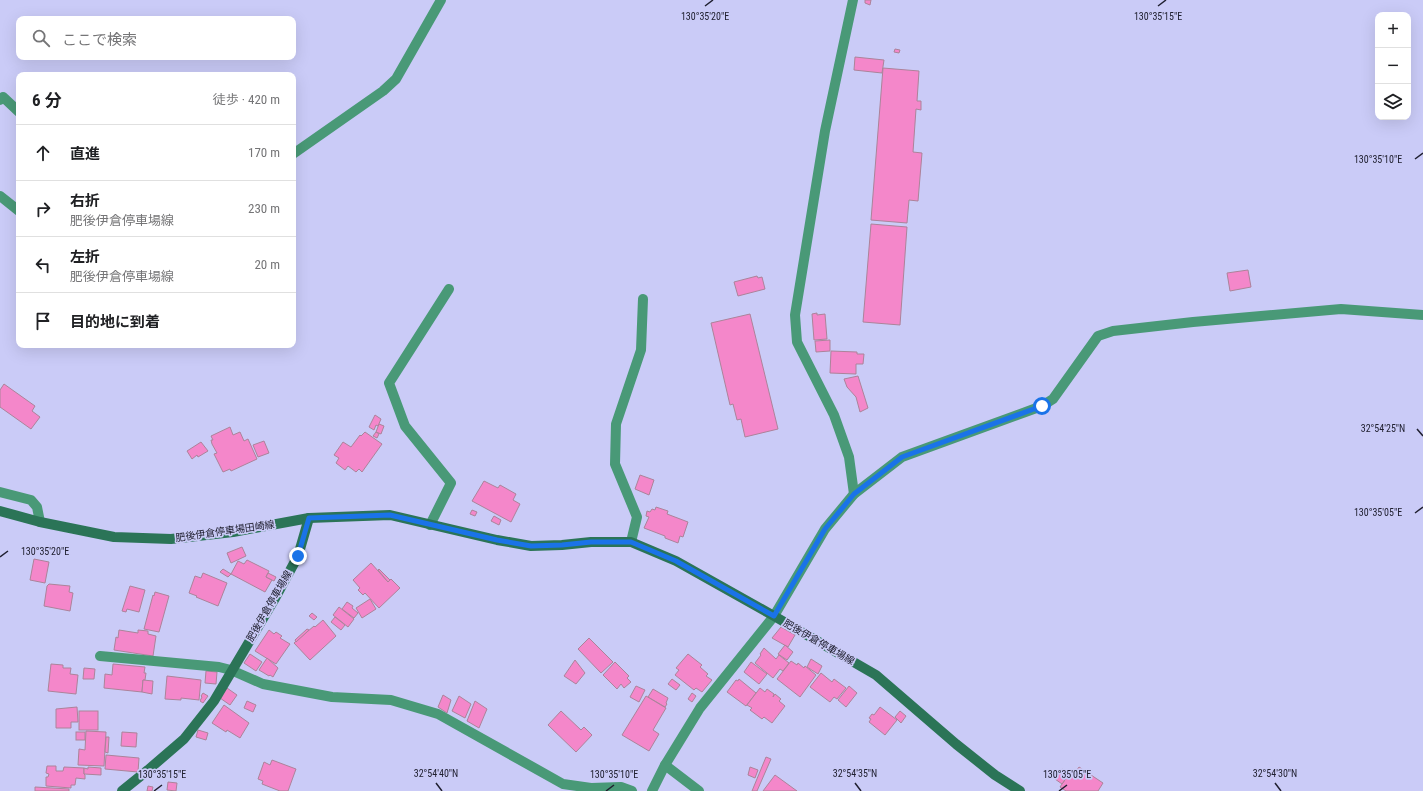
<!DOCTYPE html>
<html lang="ja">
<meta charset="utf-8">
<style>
body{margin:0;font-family:"Roboto Condensed","Noto Sans JP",sans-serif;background:#f2f2f2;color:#202124}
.controls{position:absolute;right:12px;top:12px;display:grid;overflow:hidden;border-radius:8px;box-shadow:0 4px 16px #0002}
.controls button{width:36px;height:36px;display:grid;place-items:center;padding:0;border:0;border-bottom:1px solid #e0e0e0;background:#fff;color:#202124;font:20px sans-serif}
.stop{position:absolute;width:12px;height:12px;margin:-9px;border:3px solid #1a73e8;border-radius:50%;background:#fff}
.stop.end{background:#1a73e8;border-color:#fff;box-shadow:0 1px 4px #0008}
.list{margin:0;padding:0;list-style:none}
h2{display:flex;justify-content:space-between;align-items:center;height:52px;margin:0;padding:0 16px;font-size:17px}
h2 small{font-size:13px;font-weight:400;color:#757577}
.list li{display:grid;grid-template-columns:26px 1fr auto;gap:12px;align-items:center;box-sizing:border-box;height:56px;padding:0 16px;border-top:1px solid #e0e0e0}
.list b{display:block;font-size:15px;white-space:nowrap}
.list p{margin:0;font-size:13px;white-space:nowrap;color:#757577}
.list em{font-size:13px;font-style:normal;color:#757577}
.icon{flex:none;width:22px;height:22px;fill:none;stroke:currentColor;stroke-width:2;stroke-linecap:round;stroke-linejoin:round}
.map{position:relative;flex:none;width:1423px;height:791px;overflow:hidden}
.search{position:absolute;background:#fff;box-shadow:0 4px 16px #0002;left:16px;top:16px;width:280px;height:44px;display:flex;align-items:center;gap:10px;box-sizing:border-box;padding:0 14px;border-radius:8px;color:#757577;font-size:15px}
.panel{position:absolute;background:#fff;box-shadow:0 4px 16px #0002;left:16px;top:72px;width:280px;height:276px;border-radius:8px}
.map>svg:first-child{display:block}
.building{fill:#f487ca;stroke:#ac839a}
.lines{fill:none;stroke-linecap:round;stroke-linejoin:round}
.street{stroke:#499977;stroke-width:10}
.secondary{stroke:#2b7457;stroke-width:10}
.route{stroke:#1a73e8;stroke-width:5}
.ticks{fill:none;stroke:#202030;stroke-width:1.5}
.labels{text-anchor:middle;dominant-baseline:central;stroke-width:3.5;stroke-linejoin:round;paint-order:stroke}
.street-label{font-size:10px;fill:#202030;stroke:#cacbf7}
.ticks-label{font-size:10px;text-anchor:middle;fill:#202030;stroke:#cacbf7;stroke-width:3.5;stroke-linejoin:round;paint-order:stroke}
</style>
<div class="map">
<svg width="1423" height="791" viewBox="0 0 1423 791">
<rect width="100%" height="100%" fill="#cacbf7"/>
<!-- building -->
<g class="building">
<path d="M865,0H871L870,5L865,3Z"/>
<path d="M895,49L900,50L899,53L894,52Z"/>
<path d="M855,57L884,60L882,73L854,70Z"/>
<path d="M883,68L919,71L917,101H921V110L916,109L913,152L922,153L918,201L909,200L907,223L871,220Z"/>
<path d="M871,224L907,227L900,325L863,322Z"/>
<path d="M1248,270L1251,287L1230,291L1227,273Z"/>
<path d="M757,276L758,278L762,277L765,289L738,296L734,282Z"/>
<path d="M817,313V315L825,314L827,339L814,340L812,314Z"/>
<path d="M750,314L778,429L745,437L741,419L737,420L733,404L730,405L711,323Z"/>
<path d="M830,340V351L816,352L815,341Z"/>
<path d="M831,351L857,352V354H864L863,364H856V374L830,373Z"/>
<path d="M858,376L868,408L860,412L856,397L847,387L844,379Z"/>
<path d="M4,384L35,406L32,411L40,417L31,429L0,407V390Z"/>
<path d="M375,415L381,419L378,426L376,425L374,430L369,427Z"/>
<path d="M379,424L384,426L381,434L376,432Z"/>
<path d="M230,427L233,435L240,432L244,441L248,439L257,459L231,471L230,469L223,472L214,454L217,453L212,444L211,440H213L211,436Z"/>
<path d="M365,432L382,444L362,472L359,469L356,472L348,466L345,470L336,463L339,458L334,455L343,442L351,447L360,435L361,436Z"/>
<path d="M376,432L379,434L377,438L373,436Z"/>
<path d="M264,441L269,453L258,457L253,445Z"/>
<path d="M201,442L208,451L198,457L197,455L192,459L187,451Z"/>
<path d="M640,475L654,480L649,495L635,489Z"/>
<path d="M484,481L498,488L500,485L516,494L513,500L520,504L511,522L472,501Z"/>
<path d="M656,507L668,511L667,514L688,522L683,537L680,536L678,543L665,538V536L644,528L649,517L646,516L647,511L650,512L652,509L655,510Z"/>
<path d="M472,510L477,512L475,516L470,514Z"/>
<path d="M494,516L501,520L499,525L491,521Z"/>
<path d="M242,547L246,556L231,563L227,553Z"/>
<path d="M34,559L49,562L45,583L30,580Z"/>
<path d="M247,560L269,571L266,577L272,580L265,592L231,574L238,561L244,564Z"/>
<path d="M371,563L388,582L391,579L400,588L379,608L365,593L363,595L358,590L360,588L353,580Z"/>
<path d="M223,569L231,574L228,577L220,572Z"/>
<path d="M379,569L390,580L388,582L378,570Z"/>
<path d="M203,573L227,583L218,606L196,597L197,596L189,593L195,576L201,578Z"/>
<path d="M268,573L276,577L274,581L266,577Z"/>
<path d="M49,584L70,586L69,592L73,593L70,611L44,606L47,586Z"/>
<path d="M130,586L145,590L139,612L127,609L126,612L122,611Z"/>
<path d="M155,592L169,596L159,632L144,629L153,595L154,596Z"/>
<path d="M370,599L376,609L362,618L356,608Z"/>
<path d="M347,602L353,606L352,608L358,613L354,618L342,609Z"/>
<path d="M339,607L354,619L348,627L333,615Z"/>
<path d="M312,613L317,617L314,620L309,616Z"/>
<path d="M335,617L345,625L341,630L331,622Z"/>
<path d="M323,620L336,636L310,660L294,643L314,626L315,627Z"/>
<path d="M781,627L795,635L788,647L772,638Z"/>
<path d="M307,629L309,630L296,642L295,640Z"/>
<path d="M119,630L138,633V630L148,631V634L156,636L153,656L114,650L116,637L118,638Z"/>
<path d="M269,630L274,634L276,632L282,636L280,638L290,644L276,664L255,651Z"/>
<path d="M589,638L613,662L601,673L578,649Z"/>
<path d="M785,645L793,652L787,660L778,654Z"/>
<path d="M764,648L776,659L779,655L789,663L783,671L780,669L773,678L755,663L761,655L760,654Z"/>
<path d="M250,654L262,662L256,671L244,663Z"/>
<path d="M688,654L702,665L700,667L708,674L706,676L712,680L702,692L696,688L694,690L675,675L679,670L676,668Z"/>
<path d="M267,658L278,668L273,677L270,675L269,676L259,670Z"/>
<path d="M811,659L822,666L818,674L807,667Z"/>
<path d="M575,660L585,673L576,684L564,676Z"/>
<path d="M791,661L797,665L798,663L804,668L805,666L816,675L800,697L777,679Z"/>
<path d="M615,662L629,676L627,678L631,682L624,688L621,684L617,689L603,675Z"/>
<path d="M751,662L767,674L759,684L744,672Z"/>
<path d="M51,664L63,665V668H71L70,674L78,675L76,694L48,691Z"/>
<path d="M113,664L145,667L144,673H146L145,680H143L142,692L104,688L105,674L112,675Z"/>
<path d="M84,668L95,669L94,679H83Z"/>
<path d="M206,671L217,672L216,684L205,683Z"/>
<path d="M821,673L832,682L834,679L846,688L837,699L834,697L830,702L810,687Z"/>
<path d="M167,676L201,680L199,700L181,698V700L165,699Z"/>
<path d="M672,679L680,685L676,690L668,684Z"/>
<path d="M739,679L756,693L746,706L727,692L736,680L738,681Z"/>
<path d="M143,680L153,681L152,694L142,692Z"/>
<path d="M636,686L645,690L639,702L630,697Z"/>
<path d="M849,686L857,693L846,707L838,700Z"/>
<path d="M227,688L237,695L230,705L220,698Z"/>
<path d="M760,688L765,692L767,689L774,694L773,697L775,694L781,699L779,701L785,706L772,723L764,717L762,719L750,710L752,708L747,705Z"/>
<path d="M653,689L668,698L666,703L667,704L665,707L648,697Z"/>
<path d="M203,693L208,696L203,703L200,701L202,697L201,696Z"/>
<path d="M692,693L696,696L692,702L688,699Z"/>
<path d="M443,695L451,700L447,713L438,707Z"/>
<path d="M459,696L471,704L465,718L452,711Z"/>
<path d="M646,696L666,708L653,730L659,734L649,751L622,735Z"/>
<path d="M247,701L256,705L253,712L244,708Z"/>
<path d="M475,701L487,709L479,728L467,721Z"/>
<path d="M224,705L249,723L240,738L227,730L226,732L212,723Z"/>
<path d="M77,707L78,722H71V728H56V709Z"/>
<path d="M880,707L897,720L885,735L869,722L871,719L869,718L872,714L874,715Z"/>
<rect x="79" y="711" width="19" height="19"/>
<path d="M561,711L581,730L584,727L592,735L576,752L548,725Z"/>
<path d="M900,711L906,716L901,723L895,717Z"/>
<path d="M198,730L208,733L206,740L196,737Z"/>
<path d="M86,731L106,732L104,766L78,765L79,749L85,750Z"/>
<rect x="76" y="732" width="9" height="8"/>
<path d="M122,732L137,733L136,747L121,746Z"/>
<path d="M106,737H109L108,753L105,752Z"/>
<path d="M106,755L139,758L138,772L105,769Z"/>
<path d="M766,757L771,759L757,791H752Z"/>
<path d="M272,760L296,769L288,791H280L262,784L263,781L258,779L264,762L270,765Z"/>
<path d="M47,766H56V771H63L64,767L84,768V774L85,775V779L76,778L75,785H71V788L46,786V777H48L49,774L46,773Z"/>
<path d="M88,767L101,768V775L84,774V768L88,769Z"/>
<path d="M750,767L758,770L755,778L748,775Z"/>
<path d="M1079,767L1103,783L1098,791H1066L1060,787L1071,771L1075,773Z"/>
<path d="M1062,769L1069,774L1062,784L1055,779Z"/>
<path d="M775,775L797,791H763Z"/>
<path d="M168,782L177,783L176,791L167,790Z"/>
<path d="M148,786L153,787L152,791H147Z"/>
<path d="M35,787L69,789V791H35Z"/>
</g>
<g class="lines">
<!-- street -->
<g class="street">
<path d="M853,0L825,131L795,315L797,342L834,415L849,457L854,494"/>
<path d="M0,100L3,97L19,112"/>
<path d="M293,154L383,91L396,79L441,0"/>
<path d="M0,196L19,211"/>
<path d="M0,492L31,500L37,507L40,522"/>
<path d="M430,525L451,483L405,426L389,383L449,289"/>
<path d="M631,542L637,517L615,464L616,424L641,350L643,299"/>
<path d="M100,656L219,667L231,670L263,684L332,697L391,700L438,714L563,784L591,788L621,787L632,791"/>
<path d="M665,765L699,791"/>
<path d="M652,791L665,765L700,708L774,616L825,529L854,494L902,457L1042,406L1053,399L1098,336L1113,331L1193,322L1341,309L1423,315"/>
</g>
<!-- secondary -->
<g class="secondary">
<path d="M0,511L40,522L114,537L171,539L233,532L309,518L390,515L497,540L531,546L562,545L591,542H631L676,561L774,616L876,675L956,744L995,775L1020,791"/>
<path d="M122,791L148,770L184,739L214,701L274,600L298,556L309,518"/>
</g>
</g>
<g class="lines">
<!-- route -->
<path class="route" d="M298,556L309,518L390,515L497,540L531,546L562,545L591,542H631L676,561L774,616L825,529L854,494L902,457L1042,406"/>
</g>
<!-- ticks -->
<path class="ticks" d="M705,6L713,0M1158,6L1166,0M1415,159L1423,153M1417,429L1423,436M1415,513L1423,507M0,557L8,551M436,783L442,791M855,783L861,791M1275,783L1281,791M154,791L162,785M606,791L614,785M1059,791L1067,785"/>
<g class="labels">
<!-- street labels -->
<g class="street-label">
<text transform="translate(225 531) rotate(-8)">肥後伊倉停車場田崎線</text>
<text transform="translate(269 606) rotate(-60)">肥後伊倉停車場線</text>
<text transform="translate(819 642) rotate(30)">肥後伊倉停車場線</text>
</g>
</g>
<g class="ticks-label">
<text x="705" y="20">130°35'20"E</text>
<text x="1158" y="20">130°35'15"E</text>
<text x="1378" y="163">130°35'10"E</text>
<text x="1383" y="432">32°54'25"N</text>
<text x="1378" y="516">130°35'05"E</text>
<text x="45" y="555">130°35'20"E</text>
<text x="436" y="777">32°54'40"N</text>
<text x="855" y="777">32°54'35"N</text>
<text x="1275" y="777">32°54'30"N</text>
<text x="162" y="778">130°35'15"E</text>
<text x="614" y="778">130°35'10"E</text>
<text x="1067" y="778">130°35'05"E</text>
</g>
</svg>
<div class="controls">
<button>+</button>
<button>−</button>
<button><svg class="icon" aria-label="layers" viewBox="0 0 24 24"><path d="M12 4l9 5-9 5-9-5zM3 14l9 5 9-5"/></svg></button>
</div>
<div class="stop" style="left:1042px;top:406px"></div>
<div class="stop end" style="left:298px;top:556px"></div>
<div class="search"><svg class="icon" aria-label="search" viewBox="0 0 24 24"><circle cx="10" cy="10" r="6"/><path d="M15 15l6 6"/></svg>ここで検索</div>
<section class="panel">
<h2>6 分<small>徒歩 · 420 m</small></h2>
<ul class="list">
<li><svg class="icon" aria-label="ahead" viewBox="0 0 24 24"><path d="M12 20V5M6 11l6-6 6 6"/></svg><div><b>直進</b></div><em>170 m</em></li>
<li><svg class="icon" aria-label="right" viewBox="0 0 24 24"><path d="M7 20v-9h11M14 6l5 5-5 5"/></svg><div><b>右折</b><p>肥後伊倉停車場線</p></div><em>230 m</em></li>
<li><svg class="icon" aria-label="left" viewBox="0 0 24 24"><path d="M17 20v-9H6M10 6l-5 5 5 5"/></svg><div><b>左折</b><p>肥後伊倉停車場線</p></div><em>20 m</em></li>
<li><svg class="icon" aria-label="arrive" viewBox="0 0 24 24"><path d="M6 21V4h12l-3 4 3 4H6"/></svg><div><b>目的地に到着</b></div></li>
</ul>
</section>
</div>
